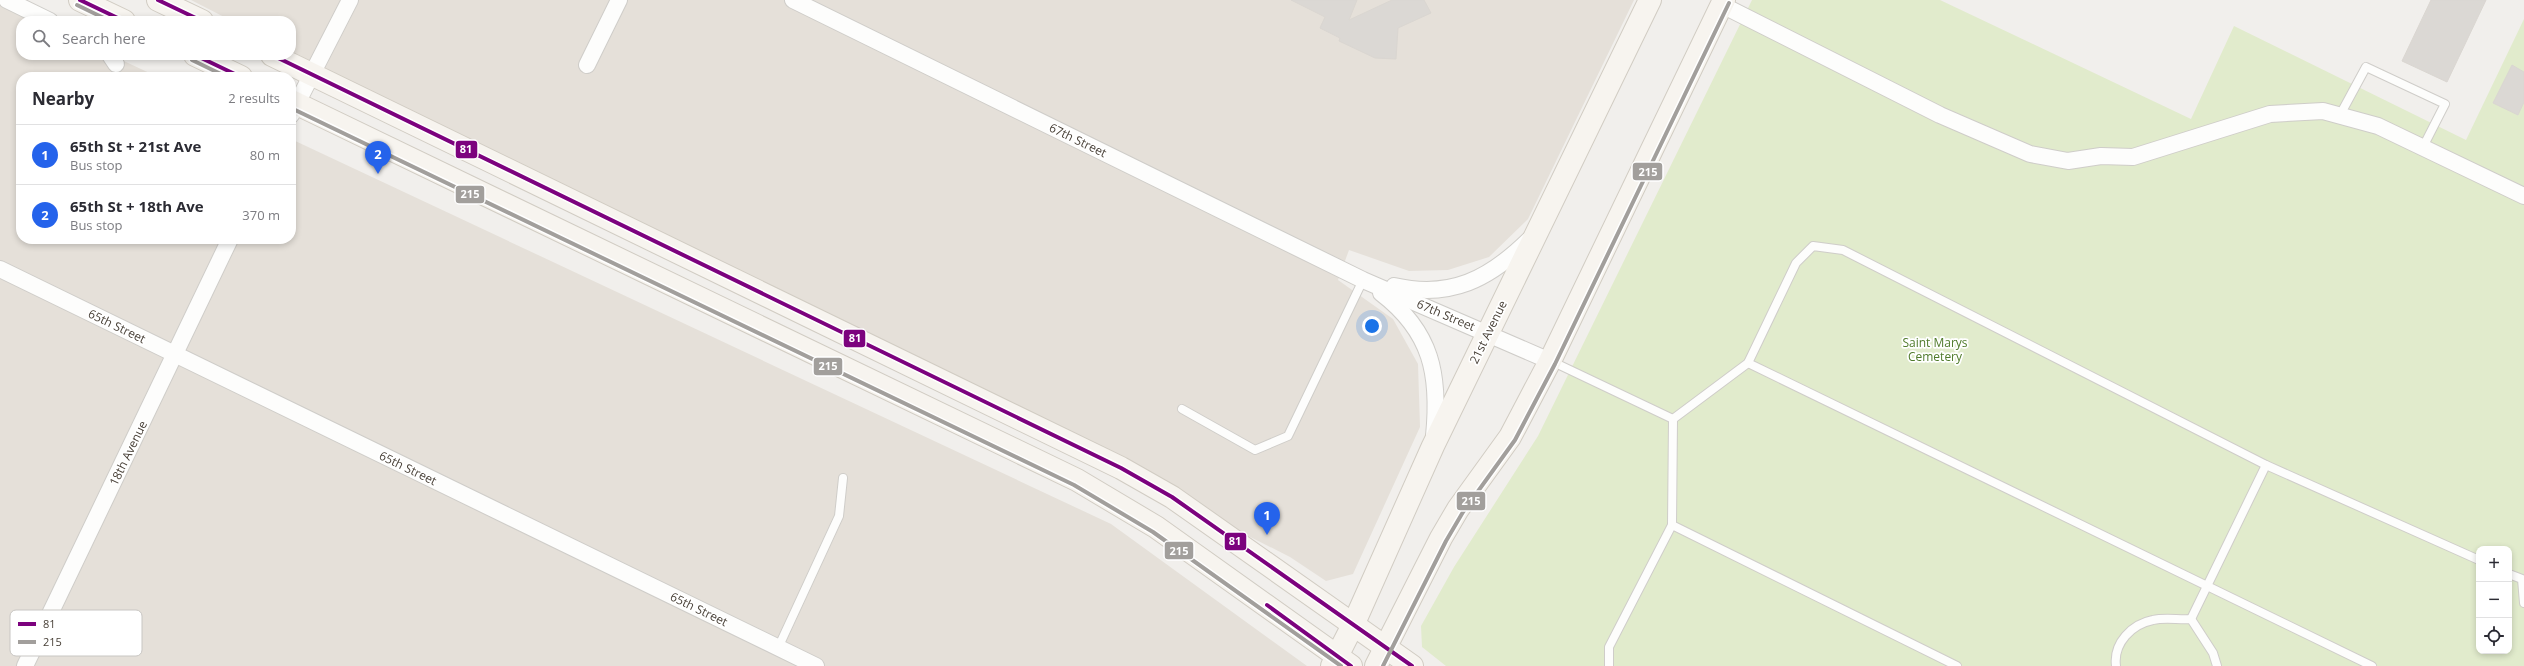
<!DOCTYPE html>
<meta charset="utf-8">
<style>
body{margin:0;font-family:"Open Sans",sans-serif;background:#f2f2f3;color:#2b2b33}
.controls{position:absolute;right:12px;bottom:12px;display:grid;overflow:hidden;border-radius:8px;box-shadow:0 2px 6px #0003}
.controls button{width:36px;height:36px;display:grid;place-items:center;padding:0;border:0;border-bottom:1px solid #e1e1e2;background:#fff;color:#2b2b33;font:20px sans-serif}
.you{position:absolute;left:1372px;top:326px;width:14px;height:14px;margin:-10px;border:3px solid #fff;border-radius:50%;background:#1a73e8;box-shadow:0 0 0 6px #1a73e833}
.badge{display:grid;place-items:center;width:26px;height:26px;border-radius:50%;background:#2563eb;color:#fff;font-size:13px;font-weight:700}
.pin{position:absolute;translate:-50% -33px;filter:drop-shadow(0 1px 2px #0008)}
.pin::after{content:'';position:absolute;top:21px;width:14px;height:12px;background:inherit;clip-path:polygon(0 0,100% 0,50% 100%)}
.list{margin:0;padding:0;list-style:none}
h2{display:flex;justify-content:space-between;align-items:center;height:52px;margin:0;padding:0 16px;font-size:17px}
h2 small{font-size:13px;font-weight:400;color:#7c7c81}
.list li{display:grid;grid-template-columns:26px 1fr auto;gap:12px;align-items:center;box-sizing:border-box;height:60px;padding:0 16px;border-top:1px solid #e1e1e2}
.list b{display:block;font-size:15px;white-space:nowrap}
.list p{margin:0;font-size:13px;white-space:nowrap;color:#7c7c81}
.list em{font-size:13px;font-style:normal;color:#7c7c81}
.icon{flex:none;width:22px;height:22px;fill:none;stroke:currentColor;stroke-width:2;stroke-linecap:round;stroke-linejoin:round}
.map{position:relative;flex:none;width:2524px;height:666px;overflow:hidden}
.search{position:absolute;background:#fff;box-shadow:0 2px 6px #0003;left:16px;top:16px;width:280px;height:44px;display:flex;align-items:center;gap:10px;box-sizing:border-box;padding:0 14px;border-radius:16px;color:#7c7c81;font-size:15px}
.panel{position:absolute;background:#fff;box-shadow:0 2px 6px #0003;left:16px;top:72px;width:280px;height:172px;border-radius:16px}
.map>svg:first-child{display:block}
.residential{fill:#e5e0d9}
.green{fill:#e1ebcc;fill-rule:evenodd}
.building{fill:#dbd8d4;stroke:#dad6d1}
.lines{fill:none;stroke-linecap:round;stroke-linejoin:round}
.lane-casing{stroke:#cfcdc9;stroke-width:10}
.street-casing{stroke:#cfcdc9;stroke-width:18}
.secondary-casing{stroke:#d1ccc3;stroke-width:24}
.lane{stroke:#fdfdfc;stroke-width:8}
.street{stroke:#fdfdfc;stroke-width:16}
.secondary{stroke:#f7f4ef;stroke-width:22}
.bus-1-casing{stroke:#fff;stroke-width:7}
.bus-2-casing{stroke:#fff;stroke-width:7}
.bus-1{stroke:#7c027e;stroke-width:4}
.bus-2{stroke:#a29f9c;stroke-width:4}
.labels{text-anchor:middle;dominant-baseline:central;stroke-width:3.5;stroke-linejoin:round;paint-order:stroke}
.street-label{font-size:12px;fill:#484037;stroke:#fff}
.park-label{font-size:12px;fill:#4f7a2a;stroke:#fff}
.key{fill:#fff;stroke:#c8c6c3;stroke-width:1}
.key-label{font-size:11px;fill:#484037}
.line-badge{stroke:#fff;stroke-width:1.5}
.badge-label{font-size:11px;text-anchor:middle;font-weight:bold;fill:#fff}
</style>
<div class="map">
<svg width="2524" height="666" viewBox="0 0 2524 666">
<rect width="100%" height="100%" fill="#f1efec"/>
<!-- residential -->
<g class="residential">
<path d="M191,0H1634L1528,219L1489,257L1448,270L1409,271L1349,250L1338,280L1393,319L1418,364L1420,427L1353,574L1326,581L1290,557L291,51V21H232Z"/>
<path d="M0,3L39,21H21V55H111L158,77H21V239H291V139L1111,524L1307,666H0Z"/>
</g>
<!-- green -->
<path class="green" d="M1752,0H1940L2191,119L2234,26L2466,140L2524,19V666H1446L1422,647L1421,626L1454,567L1538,436ZM2479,549H2509V651H2479Z"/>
<!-- building -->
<g class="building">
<path d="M1291,0H1357L1349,20L1392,0H1424L1431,13L1398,28L1396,59L1375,58L1339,41L1340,38L1320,28L1325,17Z"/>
<path d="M2431,0H2486L2447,82L2402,61Z"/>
<path d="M2512,65L2524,72V102L2518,115L2493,103Z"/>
</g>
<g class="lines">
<!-- lane casing -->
<g class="lane-casing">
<g id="lane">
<path d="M2340,115L2366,67L2445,104L2423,147"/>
<path d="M1551,361L1673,419"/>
<path d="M1748,363L2372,666"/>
<path d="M1182,409L1255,450L1288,436L1363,280"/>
<path d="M1672,525L1957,666"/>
<path d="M2509,574L2522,579L2524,603"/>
<path d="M2191,619L2266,465"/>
<path d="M778,648L839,516L843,478"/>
<path d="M1609,666V647L1672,525L1673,419L1748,363L1796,263L1813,246L1843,250L2266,465L2479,560"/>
<path d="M2116,666C2113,643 2132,624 2153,620C2165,617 2179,620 2191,619L2213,653L2217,666"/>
</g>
</g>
<!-- street casing -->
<g class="street-casing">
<g id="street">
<path d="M7,0L50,21"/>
<path d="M793,0L1363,280L1550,361"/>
<path d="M1722,5L1940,115L2030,154L2068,161L2101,156L2133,157L2270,114L2323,111L2378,126L2524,196"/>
<path d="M110,55L116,64"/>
<path d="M587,65L619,0"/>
<path d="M291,115L350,0"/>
<path d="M0,269L816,666"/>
<path d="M1394,286C1451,299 1489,279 1529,240"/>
<path d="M1381,293C1432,332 1440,375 1434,436"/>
<path d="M25,666L230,239"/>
</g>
</g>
<!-- secondary casing -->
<g class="secondary-casing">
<g id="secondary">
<path d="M80,0L124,21"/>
<path d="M158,0L202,21"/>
<path d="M195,55L241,77"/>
<path d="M272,55L1121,468L1172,497L1412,666"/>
<path d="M291,101L1077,480L1156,527L1351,666"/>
<path d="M1332,666L1354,623L1433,446L1650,0"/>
<path d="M1376,666L1441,538L1458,509L1510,437L1550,361L1724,0"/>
</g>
</g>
<!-- lane -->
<use href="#lane" class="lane"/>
<!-- street -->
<use href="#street" class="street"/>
<!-- secondary -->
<use href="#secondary" class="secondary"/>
<!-- bus-1 casing -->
<g class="bus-1-casing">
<g id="bus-1">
<path d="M80,0L124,21"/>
<path d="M158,0L202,21"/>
<path d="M195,55L241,77"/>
<path d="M272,55L1121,468L1172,497L1412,666"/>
<path d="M1267,605L1351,666"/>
</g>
</g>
<!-- bus-2 casing -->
<g class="bus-2-casing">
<g id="bus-2">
<path d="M77,5L110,21"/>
<path d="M192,60L227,77"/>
<path d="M291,108L1074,485L1153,532L1341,666"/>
<path d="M1383,666L1446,541L1463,512L1515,440L1555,364L1729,3"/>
</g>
</g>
<!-- bus-1 -->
<use href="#bus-1" class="bus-1"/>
<!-- bus-2 -->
<use href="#bus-2" class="bus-2"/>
</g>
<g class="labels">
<!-- street labels -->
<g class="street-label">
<text transform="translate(1078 140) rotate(26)">67th Street</text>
<text transform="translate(1446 315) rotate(23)">67th Street</text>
<text transform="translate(117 326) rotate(26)">65th Street</text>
<text transform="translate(1488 332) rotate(-64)">21st Avenue</text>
<text transform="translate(128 453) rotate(-64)">18th Avenue</text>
<text transform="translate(408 468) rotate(26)">65th Street</text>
<text transform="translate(699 609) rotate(26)">65th Street</text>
</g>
<!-- park labels -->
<g class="park-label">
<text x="1935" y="342">Saint Marys<tspan x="1935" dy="14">Cemetery</tspan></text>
</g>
</g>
<!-- legend -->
<rect x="10" y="610" width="132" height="46" rx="6" class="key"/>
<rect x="18" y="622" width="18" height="4" fill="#7c027e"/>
<rect x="18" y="640" width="18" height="4" fill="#a29f9c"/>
<g class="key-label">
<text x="43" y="628">81</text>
<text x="43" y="646">215</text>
</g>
<g class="line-badge">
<rect x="455" y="140" width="23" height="19" rx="4" fill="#7c027e"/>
<rect x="1632" y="162" width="31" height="19" rx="4" fill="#a29f9c"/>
<rect x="455" y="185" width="30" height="19" rx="4" fill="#a29f9c"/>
<rect x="843" y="329" width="23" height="19" rx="4" fill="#7c027e"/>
<rect x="813" y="357" width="30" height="19" rx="4" fill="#a29f9c"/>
<rect x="1456" y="491" width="30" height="20" rx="4" fill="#a29f9c"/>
<rect x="1224" y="532" width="23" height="19" rx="4" fill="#7c027e"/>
<rect x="1164" y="541" width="30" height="19" rx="4" fill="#a29f9c"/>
</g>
<g class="badge-label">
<text x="466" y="153">81</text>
<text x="1648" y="176">215</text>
<text x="470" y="198">215</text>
<text x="855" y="342">81</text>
<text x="828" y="370">215</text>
<text x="1471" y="505">215</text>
<text x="1235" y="545">81</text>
<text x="1179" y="555">215</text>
</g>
</svg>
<div class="controls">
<button>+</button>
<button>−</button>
<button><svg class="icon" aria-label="locate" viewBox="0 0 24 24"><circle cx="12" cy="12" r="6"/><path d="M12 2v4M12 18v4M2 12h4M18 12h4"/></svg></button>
</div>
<div class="you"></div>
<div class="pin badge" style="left:1267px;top:535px">1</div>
<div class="pin badge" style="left:378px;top:174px">2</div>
<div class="search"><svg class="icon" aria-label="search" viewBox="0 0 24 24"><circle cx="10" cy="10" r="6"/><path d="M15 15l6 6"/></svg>Search here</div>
<section class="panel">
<h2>Nearby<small>2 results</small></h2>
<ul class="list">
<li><span class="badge">1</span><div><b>65th St + 21st Ave</b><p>Bus stop</p></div><em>80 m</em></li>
<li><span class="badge">2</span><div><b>65th St + 18th Ave</b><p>Bus stop</p></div><em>370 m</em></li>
</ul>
</section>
</div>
